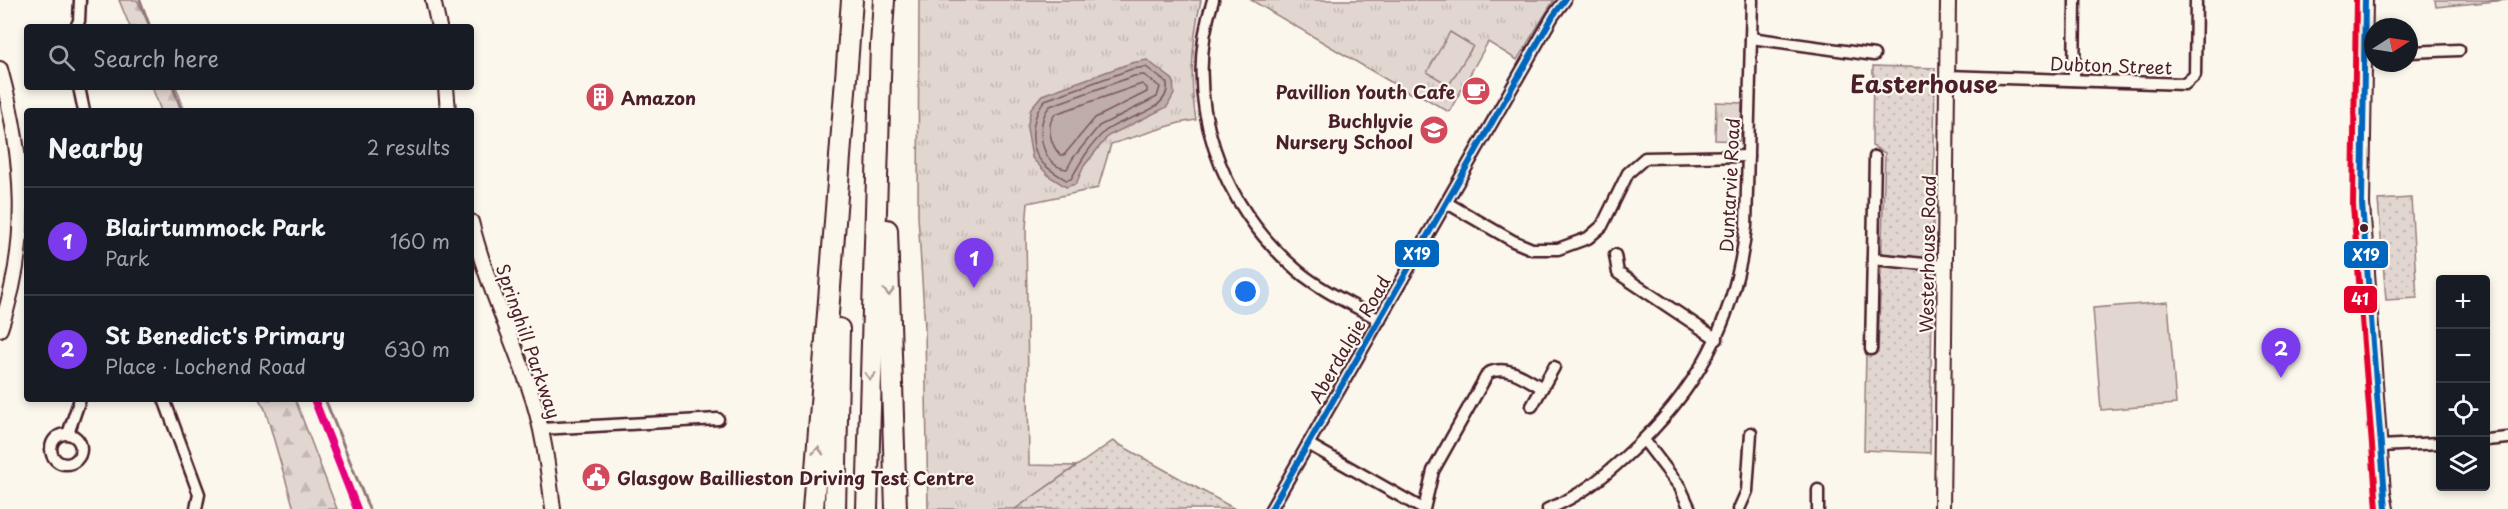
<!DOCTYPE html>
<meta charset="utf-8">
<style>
body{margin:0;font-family:"Playpen Sans",sans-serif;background:#242831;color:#f1f3f6}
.controls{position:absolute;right:18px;bottom:18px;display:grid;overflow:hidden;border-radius:6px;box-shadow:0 3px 9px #0003}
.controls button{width:54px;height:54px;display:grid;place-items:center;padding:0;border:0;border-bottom:2px solid #363941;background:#171b24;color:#f1f3f6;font:30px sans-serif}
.compass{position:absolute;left:2364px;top:18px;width:54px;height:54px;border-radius:50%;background:#171b24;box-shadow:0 3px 9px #0003;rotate:78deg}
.you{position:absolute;left:1246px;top:292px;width:21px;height:21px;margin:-15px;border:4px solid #fff;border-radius:50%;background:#1a73e8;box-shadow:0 0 0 9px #1a73e833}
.badge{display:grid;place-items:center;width:39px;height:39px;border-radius:50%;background:#7c3aed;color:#fff;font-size:20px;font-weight:700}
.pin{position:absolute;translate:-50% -50px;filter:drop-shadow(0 2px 3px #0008)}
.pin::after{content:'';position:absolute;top:32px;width:21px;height:18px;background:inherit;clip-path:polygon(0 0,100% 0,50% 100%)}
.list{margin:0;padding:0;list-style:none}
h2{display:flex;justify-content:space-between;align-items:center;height:78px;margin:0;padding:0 24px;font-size:26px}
h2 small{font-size:20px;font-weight:400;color:#9ea1a6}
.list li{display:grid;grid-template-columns:39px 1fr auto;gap:18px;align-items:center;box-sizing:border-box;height:108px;padding:0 24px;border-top:2px solid #363941}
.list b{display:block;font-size:22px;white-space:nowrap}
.list p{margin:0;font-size:20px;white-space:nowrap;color:#9ea1a6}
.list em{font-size:20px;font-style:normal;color:#9ea1a6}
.icon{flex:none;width:33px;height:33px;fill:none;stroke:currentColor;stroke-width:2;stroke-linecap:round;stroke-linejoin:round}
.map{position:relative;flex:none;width:2508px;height:509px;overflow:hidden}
.search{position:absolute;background:#171b24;box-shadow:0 3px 9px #0003;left:24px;top:24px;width:450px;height:66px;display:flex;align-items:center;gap:15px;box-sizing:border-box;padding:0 21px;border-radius:6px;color:#9ea1a6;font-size:22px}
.panel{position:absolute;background:#171b24;box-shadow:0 3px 9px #0003;left:24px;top:108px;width:450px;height:294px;border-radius:6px}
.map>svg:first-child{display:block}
.grass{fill:url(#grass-dots);stroke:#967b7e;stroke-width:1.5}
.forest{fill:url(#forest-firs);stroke:#967b7e;stroke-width:1.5}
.park{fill:url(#park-tufts);stroke:#967b7e;stroke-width:1.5}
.garden{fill:#e2d7d0;stroke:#967b7e;stroke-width:1.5}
.water{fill:#bfadaa;stroke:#907477;stroke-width:1.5}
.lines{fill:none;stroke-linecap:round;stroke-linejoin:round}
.shore{stroke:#79585e;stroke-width:1.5}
.stream{stroke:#907477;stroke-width:3}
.minor-casing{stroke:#4a1f2b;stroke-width:15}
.tertiary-casing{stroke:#4a1f2b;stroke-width:18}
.motorway-casing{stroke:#4a1f2b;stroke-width:24}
.minor{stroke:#fbf7ec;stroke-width:10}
.tertiary{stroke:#fbf7ec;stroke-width:14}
.motorway{stroke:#fbf7ec;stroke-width:20}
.bus-1-casing{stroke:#fbf7ec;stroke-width:10}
.bus-2-casing{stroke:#fbf7ec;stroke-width:10}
.bus-1{stroke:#0065bd;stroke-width:6}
.bus-2{stroke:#e4002b;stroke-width:6}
.rail-1-casing{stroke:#fbf7ec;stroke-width:12}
.rail-1{stroke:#e5007d;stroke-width:8}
.oneway{stroke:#ab9695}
.bus-dot{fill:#4a1f2b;stroke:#fbf7ec;stroke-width:2}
.labels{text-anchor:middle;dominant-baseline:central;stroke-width:4.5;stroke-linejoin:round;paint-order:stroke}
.street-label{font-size:18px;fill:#4a1f2b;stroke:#fbf7ec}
.poi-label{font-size:18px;font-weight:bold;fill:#4a1f2b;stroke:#fbf7ec;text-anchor:end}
.district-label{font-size:24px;font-weight:bold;fill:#4a1f2b;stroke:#fbf7ec}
.line-badge{stroke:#fbf7ec;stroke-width:2}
.badge-label{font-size:16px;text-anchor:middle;font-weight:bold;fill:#fff}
</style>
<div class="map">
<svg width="2508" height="509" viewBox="0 0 2508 509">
<defs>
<pattern id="grass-dots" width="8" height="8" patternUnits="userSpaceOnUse" patternTransform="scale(1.5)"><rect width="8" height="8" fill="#e2d7d0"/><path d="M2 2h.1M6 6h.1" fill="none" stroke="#c3b8b3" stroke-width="1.8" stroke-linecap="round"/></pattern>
<pattern id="forest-firs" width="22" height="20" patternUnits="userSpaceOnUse" patternTransform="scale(1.5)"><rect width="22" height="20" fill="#e2d7d0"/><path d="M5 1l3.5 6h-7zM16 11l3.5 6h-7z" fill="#c3b8b3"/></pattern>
<pattern id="park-tufts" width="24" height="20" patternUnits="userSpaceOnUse" patternTransform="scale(1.5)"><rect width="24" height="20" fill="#e2d7d0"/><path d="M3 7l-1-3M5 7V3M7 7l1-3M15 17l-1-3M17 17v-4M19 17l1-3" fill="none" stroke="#c3b8b3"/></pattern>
</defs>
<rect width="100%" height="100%" fill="#fbf7ec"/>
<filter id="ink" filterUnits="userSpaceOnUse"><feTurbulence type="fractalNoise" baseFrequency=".0167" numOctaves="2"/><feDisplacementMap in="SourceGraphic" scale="12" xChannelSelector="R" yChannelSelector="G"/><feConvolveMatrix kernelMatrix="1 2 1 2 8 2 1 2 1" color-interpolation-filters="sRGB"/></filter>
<g filter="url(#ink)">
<!-- grass -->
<g class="grass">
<path d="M1873,66L1935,68L1930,453L1864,450L1866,352H1878L1885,153L1872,146Z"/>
<path d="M2411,198L2417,298L2386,300L2378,200Z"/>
<path d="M1113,441L1235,509H1015Z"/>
</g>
<!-- forest -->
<g class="forest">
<path d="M119,0H137L150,27H130Z"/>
<path d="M2435,0H2507L2436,7Z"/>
<path d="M152,87H176L185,111H161Z"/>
<path d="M259,399H295L337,509H294L265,409Z"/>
</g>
<!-- park -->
<g class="park">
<path d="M919,0H1201C1192,40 1189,79 1196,120L1179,123L1111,144L1098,188L1028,203L1026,228L1029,465L1076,466L1015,509H928L925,328L918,216Z"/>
<path d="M1251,0H1554L1517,60L1488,42L1449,112L1413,91L1411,94Z"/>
<path d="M1716,102L1742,103L1740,141L1715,140Z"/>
</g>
<!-- garden -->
<g class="garden">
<path d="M1450,32L1473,46L1449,85L1427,72Z"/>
<path d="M2168,302L2176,404L2101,410L2093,308Z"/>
</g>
<!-- water -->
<path class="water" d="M1147,60L1173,80L1174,94L1167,107L1108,136L1084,166L1076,184L1066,187L1049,176L1032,158L1027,128L1031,108L1042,95L1131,63Z"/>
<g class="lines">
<!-- shore -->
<g class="shore">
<path d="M1146,67L1167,83C1171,114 1120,116 1103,133C1089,147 1080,163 1071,179L1066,180C1057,174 1042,166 1037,155C1029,137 1033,114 1045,100L1132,69Z"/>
<path d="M1144,75L1160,87L1157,97L1099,126L1073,158L1067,169C1040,167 1034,123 1050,106L1134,76Z"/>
<path d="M1142,84L1147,88V92L1095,118L1064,155H1060C1051,145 1045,126 1055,114Z"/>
</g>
<!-- stream -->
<g class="stream">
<path d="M140,0L150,27"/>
<path d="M173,87L182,111"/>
<path d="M325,399L369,509"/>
</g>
<!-- minor casing -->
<g class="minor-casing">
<g id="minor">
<path d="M1213,0C1181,99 1220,205 1298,271C1322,291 1353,305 1380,320"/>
<path d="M76,27L79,21L80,0"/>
<path d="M1751,38L1874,55"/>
<path d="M2409,52L2459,50"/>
<path d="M1947,76L2185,84L2195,75L2196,0"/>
<path d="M2074,80L2075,0"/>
<path d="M79,87L84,111"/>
<path d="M1447,203L1513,241L1532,249H1558L1588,238L1602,226L1628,173L1645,158L1748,156"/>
<path d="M1615,255L1618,273L1717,339"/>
<path d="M1873,259L1945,266"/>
<path d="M1871,349L1875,157"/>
<path d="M164,399L199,494L196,509"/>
<path d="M1532,406L1554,367"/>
<path d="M541,429L718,419"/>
<circle cx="66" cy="449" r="15"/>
<path d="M68,434L80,399"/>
<path d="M1644,440L1680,487L1690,509"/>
<path d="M2486,440L2508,438"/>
<path d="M1308,444L1423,509"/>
<path d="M2380,446L2440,443"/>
<path d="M1818,490V509"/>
<path d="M1271,509L1553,16L1565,0"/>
<path d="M1424,509L1433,471L1488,373C1507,364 1525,378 1542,388"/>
<path d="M1548,509C1580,496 1601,479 1626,456C1697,392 1735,321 1746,227L1752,0"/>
<path d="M1739,509L1747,491L1751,433"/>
</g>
</g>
<!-- tertiary casing -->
<g class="tertiary-casing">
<g id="tertiary">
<path d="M433,0L439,27"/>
<path d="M2365,0L2362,204L2383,493L2386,509"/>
<path d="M0,69C24,156 31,243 0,329"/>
<path d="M446,87L448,111"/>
<path d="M471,222C485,279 510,332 529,387C543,426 548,468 553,509"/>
<path d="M1942,509L1948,0"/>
</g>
</g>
<!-- motorway casing -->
<g class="motorway-casing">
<g id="motorway">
<path d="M887,230L896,509"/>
<path d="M813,509L852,0"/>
<path d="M835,509L839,329"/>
<path d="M867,509L881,45L884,0"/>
</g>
</g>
<!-- minor -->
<use href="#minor" class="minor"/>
<!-- tertiary -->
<use href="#tertiary" class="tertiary"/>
<!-- motorway -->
<use href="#motorway" class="motorway"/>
<!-- bus-1 casing -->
<g class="bus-1-casing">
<g id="bus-1">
<path d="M2365,0L2362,204L2386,509"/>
<path d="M1271,509L1553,16L1565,0"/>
</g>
</g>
<!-- bus-2 casing -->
<g class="bus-2-casing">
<path id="bus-2" d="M2356,0L2353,205L2377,509"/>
</g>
<!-- bus-1 -->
<use href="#bus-1" class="bus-1"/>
<!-- bus-2 -->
<use href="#bus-2" class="bus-2"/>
<!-- rail-1 casing -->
<g class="rail-1-casing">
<path id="rail-1" d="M314,399L357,509"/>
</g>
<!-- rail-1 -->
<use href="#rail-1" class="rail-1"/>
</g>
<!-- one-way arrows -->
<defs><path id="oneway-chevron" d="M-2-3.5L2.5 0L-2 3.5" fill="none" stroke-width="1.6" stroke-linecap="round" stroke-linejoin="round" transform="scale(1.5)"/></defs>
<g class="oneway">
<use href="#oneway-chevron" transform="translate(889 292) rotate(88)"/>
<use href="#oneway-chevron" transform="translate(870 376) rotate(92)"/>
<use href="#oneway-chevron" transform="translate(818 451) rotate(-86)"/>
</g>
</g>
<!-- icons -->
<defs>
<g id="cafe-disc" transform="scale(1.5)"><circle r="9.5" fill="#d1495b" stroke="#fbf7ec"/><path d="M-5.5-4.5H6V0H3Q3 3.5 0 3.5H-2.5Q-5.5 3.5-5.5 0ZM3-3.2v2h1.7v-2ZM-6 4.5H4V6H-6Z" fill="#fff"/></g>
<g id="building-disc" transform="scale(1.5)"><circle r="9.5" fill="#d1495b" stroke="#fbf7ec"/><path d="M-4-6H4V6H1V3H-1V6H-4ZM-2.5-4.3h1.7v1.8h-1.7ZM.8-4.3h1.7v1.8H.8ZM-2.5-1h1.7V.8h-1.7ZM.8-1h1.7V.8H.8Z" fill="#fff"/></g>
<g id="school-disc" transform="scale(1.5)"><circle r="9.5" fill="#d1495b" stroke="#fbf7ec"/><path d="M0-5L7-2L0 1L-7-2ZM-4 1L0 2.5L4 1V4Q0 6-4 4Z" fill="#fff"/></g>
<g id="civic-disc" transform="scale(1.5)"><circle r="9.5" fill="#d1495b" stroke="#fbf7ec"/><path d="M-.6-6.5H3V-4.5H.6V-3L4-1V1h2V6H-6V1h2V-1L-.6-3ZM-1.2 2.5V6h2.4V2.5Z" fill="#fff"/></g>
</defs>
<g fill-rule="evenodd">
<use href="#cafe-disc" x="1476" y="91"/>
<use href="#building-disc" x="600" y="97"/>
<use href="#school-disc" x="1434" y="130"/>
<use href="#civic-disc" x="596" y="477"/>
</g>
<!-- markers -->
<circle class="bus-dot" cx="2364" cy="228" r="5"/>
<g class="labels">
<!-- street labels -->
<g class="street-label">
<text transform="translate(2111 65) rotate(2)">Dubton Street</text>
<text transform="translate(1729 185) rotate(-87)">Duntarvie Road</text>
<text transform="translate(1927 254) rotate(-89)">Westerhouse Road</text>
<text transform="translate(1349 339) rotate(-60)">Aberdalgie Road</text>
<text transform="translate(529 341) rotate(71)">Springhill Parkway</text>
</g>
<!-- poi labels -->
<g class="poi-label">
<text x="1455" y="91">Pavillion Youth Cafe</text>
<text x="621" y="97" text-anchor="start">Amazon</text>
<text x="1413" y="120">Buchlyvie<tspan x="1413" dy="21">Nursery School</tspan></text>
<text x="617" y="477" text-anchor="start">Glasgow Baillieston Driving Test Centre</text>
</g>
<!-- district labels -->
<g class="district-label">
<text x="1924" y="83">Easterhouse</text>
</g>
</g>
<g class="line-badge">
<rect x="1394" y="239" width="46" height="29" rx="6" fill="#0065bd"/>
<rect x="2343" y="240" width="46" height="29" rx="6" fill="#0065bd"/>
<rect x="2343" y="285" width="35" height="29" rx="6" fill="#e4002b"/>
</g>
<g class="badge-label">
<text x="1417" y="260">X19</text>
<text x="2366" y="261">X19</text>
<text x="2360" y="305">41</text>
</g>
</svg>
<div class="controls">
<button>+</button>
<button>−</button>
<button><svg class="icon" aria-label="locate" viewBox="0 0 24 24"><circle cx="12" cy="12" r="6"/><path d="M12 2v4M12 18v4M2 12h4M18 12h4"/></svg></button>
<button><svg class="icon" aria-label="layers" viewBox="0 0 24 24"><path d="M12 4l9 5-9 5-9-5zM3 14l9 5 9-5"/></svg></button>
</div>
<svg class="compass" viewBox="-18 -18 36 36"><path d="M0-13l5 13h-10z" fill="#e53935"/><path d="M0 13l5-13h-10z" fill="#9ea1a6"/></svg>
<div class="you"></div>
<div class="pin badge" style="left:974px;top:288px">1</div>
<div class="pin badge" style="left:2281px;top:378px">2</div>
<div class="search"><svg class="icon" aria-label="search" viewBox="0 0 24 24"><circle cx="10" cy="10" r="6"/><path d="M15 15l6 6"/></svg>Search here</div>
<section class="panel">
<h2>Nearby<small>2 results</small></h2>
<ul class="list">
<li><span class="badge">1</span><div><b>Blairtummock Park</b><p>Park</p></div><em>160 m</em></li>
<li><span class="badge">2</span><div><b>St Benedict's Primary</b><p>Place · Lochend Road</p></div><em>630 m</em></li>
</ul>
</section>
</div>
